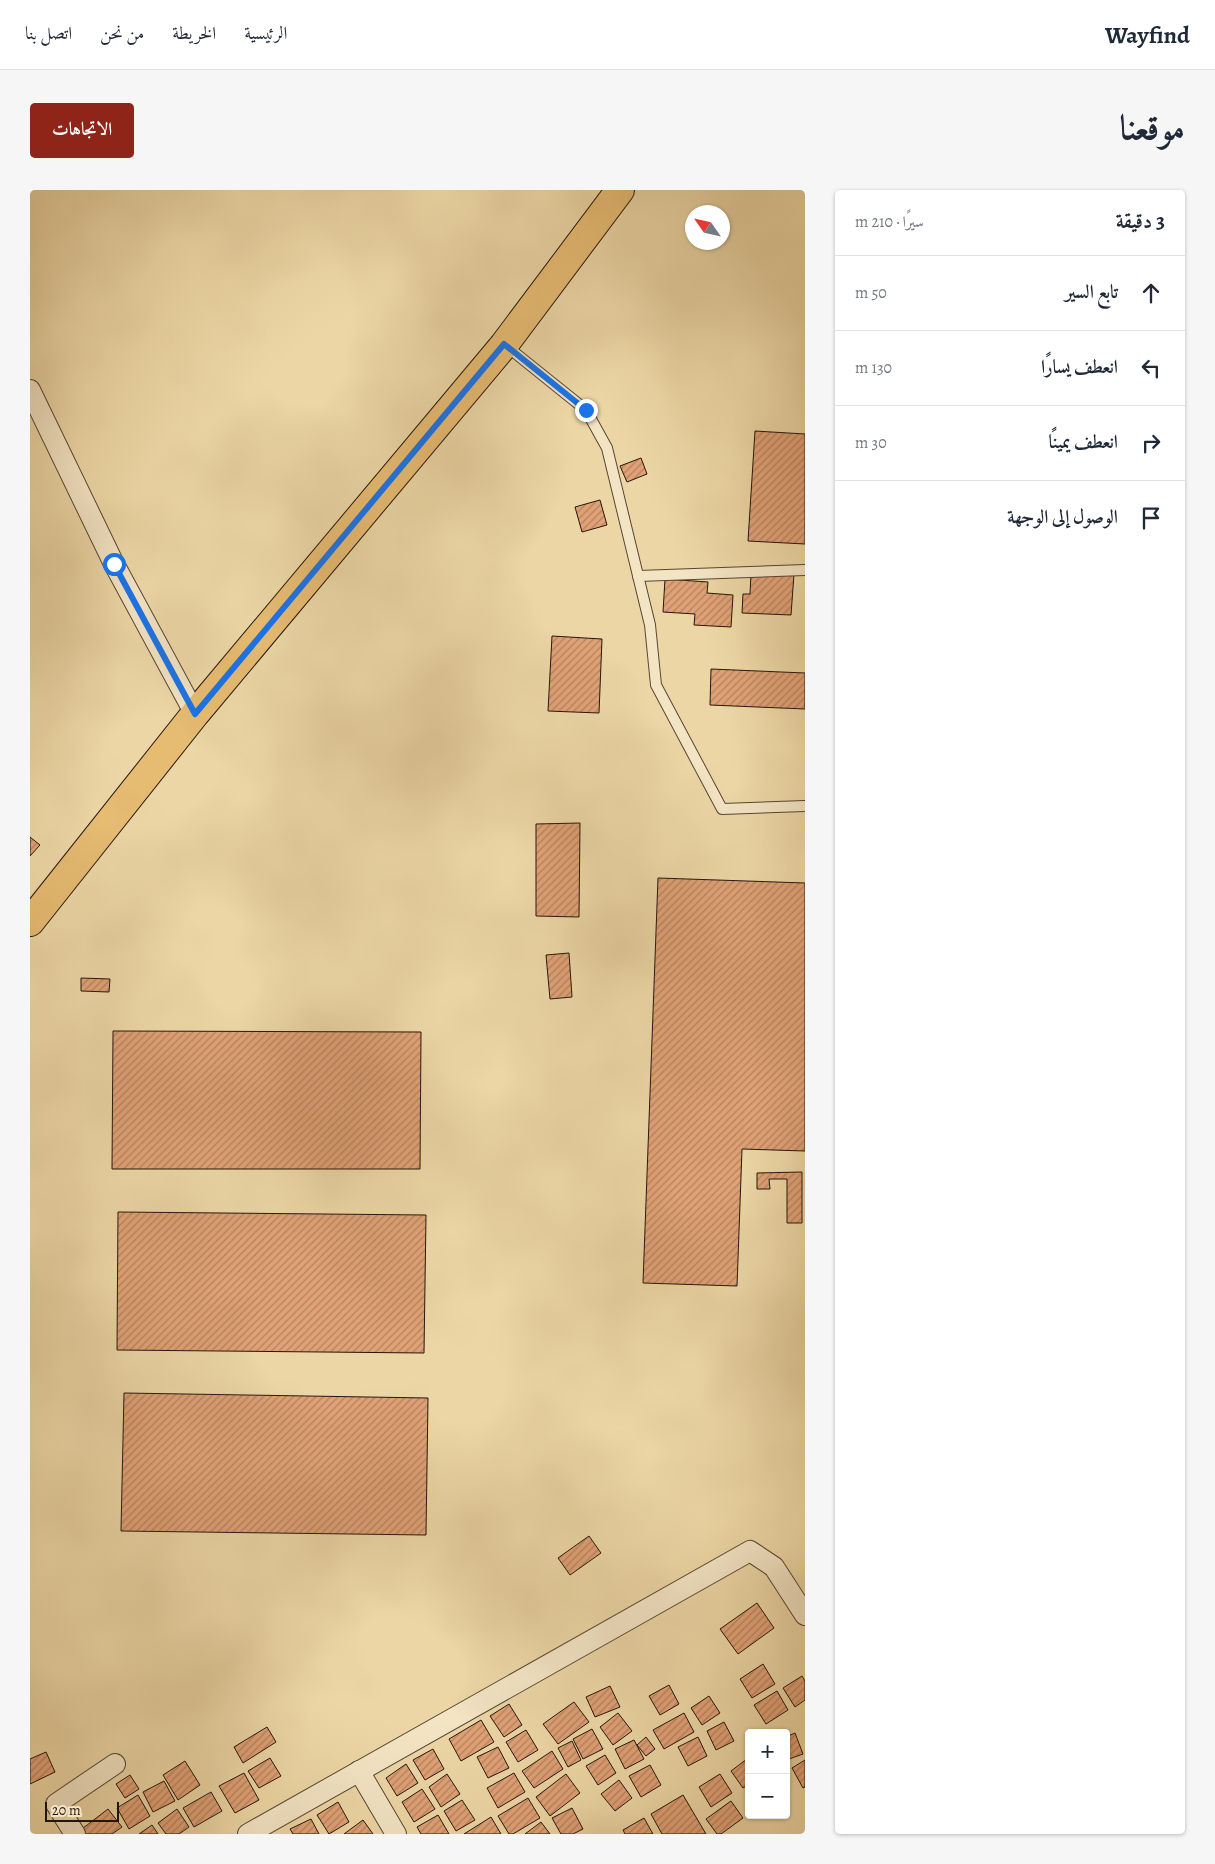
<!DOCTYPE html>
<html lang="ar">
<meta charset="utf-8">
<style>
body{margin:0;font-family:Alegreya,Amiri,serif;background:#f6f6f7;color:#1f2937;direction:rtl}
.controls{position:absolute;right:15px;bottom:15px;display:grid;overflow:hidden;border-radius:5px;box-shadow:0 1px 4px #0004}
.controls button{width:45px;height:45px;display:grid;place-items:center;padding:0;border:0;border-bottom:1px solid #e0e1e3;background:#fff;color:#1f2937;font:25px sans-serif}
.compass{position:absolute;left:655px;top:15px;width:45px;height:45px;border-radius:50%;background:#fff;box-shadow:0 1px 4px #0004;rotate:304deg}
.scale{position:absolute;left:15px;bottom:12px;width:74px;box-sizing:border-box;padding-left:5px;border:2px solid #25160d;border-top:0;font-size:14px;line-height:18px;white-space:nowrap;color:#25160d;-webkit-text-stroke:4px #f3e4c4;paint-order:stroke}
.stop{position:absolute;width:15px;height:15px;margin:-11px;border:4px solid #1a73e8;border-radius:50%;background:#fff}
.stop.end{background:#1a73e8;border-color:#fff;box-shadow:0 1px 5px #0008}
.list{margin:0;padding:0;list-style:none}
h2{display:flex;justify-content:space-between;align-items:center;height:65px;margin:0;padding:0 20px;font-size:21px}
h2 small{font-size:16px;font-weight:400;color:#747a83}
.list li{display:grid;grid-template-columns:32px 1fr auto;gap:15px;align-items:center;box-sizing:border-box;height:75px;padding:0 20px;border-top:1px solid #e0e1e3}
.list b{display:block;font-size:19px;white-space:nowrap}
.list em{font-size:16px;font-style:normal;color:#747a83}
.icon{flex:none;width:28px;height:28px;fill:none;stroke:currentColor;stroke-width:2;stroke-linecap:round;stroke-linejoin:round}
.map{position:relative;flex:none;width:775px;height:1644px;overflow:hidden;direction:ltr;border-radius:5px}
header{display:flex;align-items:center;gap:30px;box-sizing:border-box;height:70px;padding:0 25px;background:#fff;border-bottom:1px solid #e0e1e3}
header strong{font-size:24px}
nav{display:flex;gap:28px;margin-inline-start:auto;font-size:18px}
.intro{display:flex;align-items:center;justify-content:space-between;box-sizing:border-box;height:120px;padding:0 30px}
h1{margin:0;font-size:35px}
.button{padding:12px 22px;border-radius:5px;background:#8f2418;color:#fff;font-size:18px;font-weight:700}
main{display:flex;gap:30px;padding:0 30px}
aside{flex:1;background:#fff;border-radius:5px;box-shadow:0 1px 4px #0004}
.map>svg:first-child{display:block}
.building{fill:url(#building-hatch);stroke:#25160d}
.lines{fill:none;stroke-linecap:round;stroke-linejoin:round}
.lane-casing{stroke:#574633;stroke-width:12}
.street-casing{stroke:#574633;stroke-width:22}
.primary-casing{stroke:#25160d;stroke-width:30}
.lane{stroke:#f3e4c4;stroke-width:10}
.street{stroke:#f3e4c4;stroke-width:20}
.primary{stroke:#e6bb72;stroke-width:28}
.route{stroke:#1a73e8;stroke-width:6}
</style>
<header>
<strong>Wayfind</strong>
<nav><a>الرئيسية</a><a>الخريطة</a><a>من نحن</a><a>اتصل بنا</a></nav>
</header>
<div class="intro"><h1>موقعنا</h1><a class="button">الاتجاهات</a></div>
<main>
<aside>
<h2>3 دقيقة<small>سيرًا · 210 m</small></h2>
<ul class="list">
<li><svg class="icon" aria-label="ahead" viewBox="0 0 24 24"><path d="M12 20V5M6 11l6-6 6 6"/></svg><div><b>تابع السير</b></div><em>50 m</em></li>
<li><svg class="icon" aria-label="left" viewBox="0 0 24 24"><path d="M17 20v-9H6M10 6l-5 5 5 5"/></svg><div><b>انعطف يسارًا</b></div><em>130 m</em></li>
<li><svg class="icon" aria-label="right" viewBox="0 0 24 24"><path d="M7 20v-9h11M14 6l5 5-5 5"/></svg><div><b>انعطف يمينًا</b></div><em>30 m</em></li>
<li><svg class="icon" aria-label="arrive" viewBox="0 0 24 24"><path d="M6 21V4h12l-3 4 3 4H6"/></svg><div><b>الوصول إلى الوجهة</b></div></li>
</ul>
</aside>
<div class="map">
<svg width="775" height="1644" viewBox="0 0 775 1644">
<defs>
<pattern id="building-hatch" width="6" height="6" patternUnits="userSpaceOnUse" patternTransform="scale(1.25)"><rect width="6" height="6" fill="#e0a176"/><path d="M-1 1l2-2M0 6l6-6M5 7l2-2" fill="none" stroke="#b5825f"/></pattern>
</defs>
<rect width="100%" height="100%" fill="#ecd6a5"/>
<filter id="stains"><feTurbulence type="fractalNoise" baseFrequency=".004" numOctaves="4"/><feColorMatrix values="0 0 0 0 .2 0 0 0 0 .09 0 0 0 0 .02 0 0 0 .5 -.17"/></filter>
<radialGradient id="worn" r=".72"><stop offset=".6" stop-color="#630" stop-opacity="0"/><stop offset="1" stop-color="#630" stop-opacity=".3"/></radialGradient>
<!-- building -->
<g class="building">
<path d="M725,241L775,244V354L718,351Z"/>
<path d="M611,268L617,284L597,292L590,276Z"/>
<path d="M570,310L577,335L552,342L545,317Z"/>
<path d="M721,383L764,384L761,425L712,423L713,404H720Z"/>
<path d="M635,389L678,392L677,403L703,405L701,437L664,435L665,424L633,422Z"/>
<path d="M522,446L572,449L569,523L518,521Z"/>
<path d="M681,479L775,483V519L680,515Z"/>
<path d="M550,633L549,727L506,726V634Z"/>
<path d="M0,647L10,655L0,666Z"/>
<path d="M628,688L775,693V961L712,959L707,1096L613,1093Z"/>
<path d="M539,763L542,807L520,809L516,765Z"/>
<path d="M51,788L80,789L79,802L51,801Z"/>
<path d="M83,841L391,842L390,979H82Z"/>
<path d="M772,982V1033H757V989H739L740,999H727V983Z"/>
<path d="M88,1022L396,1025L394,1163L87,1160Z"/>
<path d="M94,1203L398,1208L396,1345L91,1341Z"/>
<path d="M559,1346L571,1363L540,1385L528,1368Z"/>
<path d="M727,1413L744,1438L708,1464L690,1439Z"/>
<path d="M733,1474L745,1494L722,1508L710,1489Z"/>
<path d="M772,1486L775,1491V1510L765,1517L753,1498Z"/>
<path d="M639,1495L649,1514L630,1525L619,1506Z"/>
<path d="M580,1496L590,1517L565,1527L556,1507Z"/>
<path d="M747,1501L758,1520L736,1534L724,1515Z"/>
<path d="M679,1506L690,1523L672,1535L661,1518Z"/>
<path d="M544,1512L559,1532L528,1554L513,1534Z"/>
<path d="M479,1514L492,1535L474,1547L460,1526Z"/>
<path d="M588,1523L602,1541L583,1555L570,1537Z"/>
<path d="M654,1523L664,1542L634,1559L623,1540Z"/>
<path d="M451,1530L464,1552L431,1571L419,1549Z"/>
<path d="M694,1532L704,1551L686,1560L677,1541Z"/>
<path d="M237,1537L246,1552L213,1573L204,1557Z"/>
<path d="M562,1539L573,1559L553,1569L543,1549Z"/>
<path d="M496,1540L508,1560L488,1572L476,1552Z"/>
<path d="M765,1543L773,1564L756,1570V1547Z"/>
<path d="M616,1547L625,1559L616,1566L607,1555Z"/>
<path d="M668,1547L677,1566L658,1576L648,1557Z"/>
<path d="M604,1550L614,1569L595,1579L585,1559Z"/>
<path d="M542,1551L551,1570L538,1577L528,1558Z"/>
<path d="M468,1557L479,1578L458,1588L447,1567Z"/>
<path d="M403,1559L414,1579L395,1590L383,1570Z"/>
<path d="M522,1561L533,1579L504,1598L492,1581Z"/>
<path d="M16,1562L25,1582L0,1594V1569Z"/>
<path d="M575,1565L586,1583L568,1595L556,1576Z"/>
<path d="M240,1568L251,1586L229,1598L218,1581Z"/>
<path d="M717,1569L719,1572V1594L713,1598L701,1581Z"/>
<path d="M775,1570V1597L773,1598L762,1578Z"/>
<path d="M155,1571L170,1595L148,1610L133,1585Z"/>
<path d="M376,1574L388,1593L367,1606L356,1588Z"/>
<path d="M620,1575L631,1595L611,1607L599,1586Z"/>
<path d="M214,1583L229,1610L205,1623L189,1596Z"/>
<path d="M484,1583L495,1602L468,1618L457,1598Z"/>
<path d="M417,1584L430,1604L411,1617L399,1597Z"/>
<path d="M536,1584L550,1603L520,1626L506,1607Z"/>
<path d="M690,1584L702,1603L681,1617L669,1597Z"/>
<path d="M100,1585L109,1599L95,1608L86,1594Z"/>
<path d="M589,1590L602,1608L585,1621L571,1604Z"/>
<path d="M134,1591L145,1611L123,1622L113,1602Z"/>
<path d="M392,1599L405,1619L384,1632L372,1612Z"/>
<path d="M181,1602L192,1621L164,1637L153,1618Z"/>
<path d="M108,1605L120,1626L99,1639L87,1618Z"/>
<path d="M653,1605L676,1644H632L621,1624Z"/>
<path d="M498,1608L510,1628L483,1644H479L468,1626Z"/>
<path d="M432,1610L445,1630L426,1641L414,1621Z"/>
<path d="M701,1611L713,1628L691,1644H687L676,1629Z"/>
<path d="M308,1612L319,1632L299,1644L287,1625Z"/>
<path d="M542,1618L553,1639L543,1644H531L522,1628Z"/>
<path d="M78,1619L92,1637L82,1644H49L48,1642Z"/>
<path d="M147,1619L159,1637L149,1644H136L128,1633Z"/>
<path d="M408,1625L419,1644H391L387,1637Z"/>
<path d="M461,1627L471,1644H434Z"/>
<path d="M614,1628L623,1644H595L593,1640Z"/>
<path d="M281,1629L289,1644H263L260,1639Z"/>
<path d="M333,1630L343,1644H314Z"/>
<path d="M511,1632L520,1644H495Z"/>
<path d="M122,1635L128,1644H109Z"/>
</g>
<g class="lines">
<!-- lane casing -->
<g class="lane-casing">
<g id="lane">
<path d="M475,155L556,220L577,258L620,435L626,495L692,619L775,616"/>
<path d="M608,386L775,380"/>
</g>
</g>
<!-- street casing -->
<g class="street-casing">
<g id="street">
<path d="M0,200L84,374L165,524"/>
<path d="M329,1581L366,1644"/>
<path d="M45,1644L26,1614L85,1574"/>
<path d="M218,1644L720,1361L744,1377L775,1425"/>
</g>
</g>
<!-- primary casing -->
<g class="primary-casing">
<path id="primary" d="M0,732L165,524L474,155L590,0"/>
</g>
<!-- lane -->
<use href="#lane" class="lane"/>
<!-- street -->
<use href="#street" class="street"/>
<!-- primary -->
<use href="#primary" class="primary"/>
</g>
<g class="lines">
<!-- route -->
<path class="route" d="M84,374L165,524L474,154L556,220"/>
</g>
<rect width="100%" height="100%" filter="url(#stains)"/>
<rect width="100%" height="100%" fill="url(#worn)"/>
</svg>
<div class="controls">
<button>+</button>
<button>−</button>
</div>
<svg class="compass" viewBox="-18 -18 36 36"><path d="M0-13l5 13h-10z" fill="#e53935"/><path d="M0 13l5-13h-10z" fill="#747a83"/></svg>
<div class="scale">20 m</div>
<div class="stop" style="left:84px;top:374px"></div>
<div class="stop end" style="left:556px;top:220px"></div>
</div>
</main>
